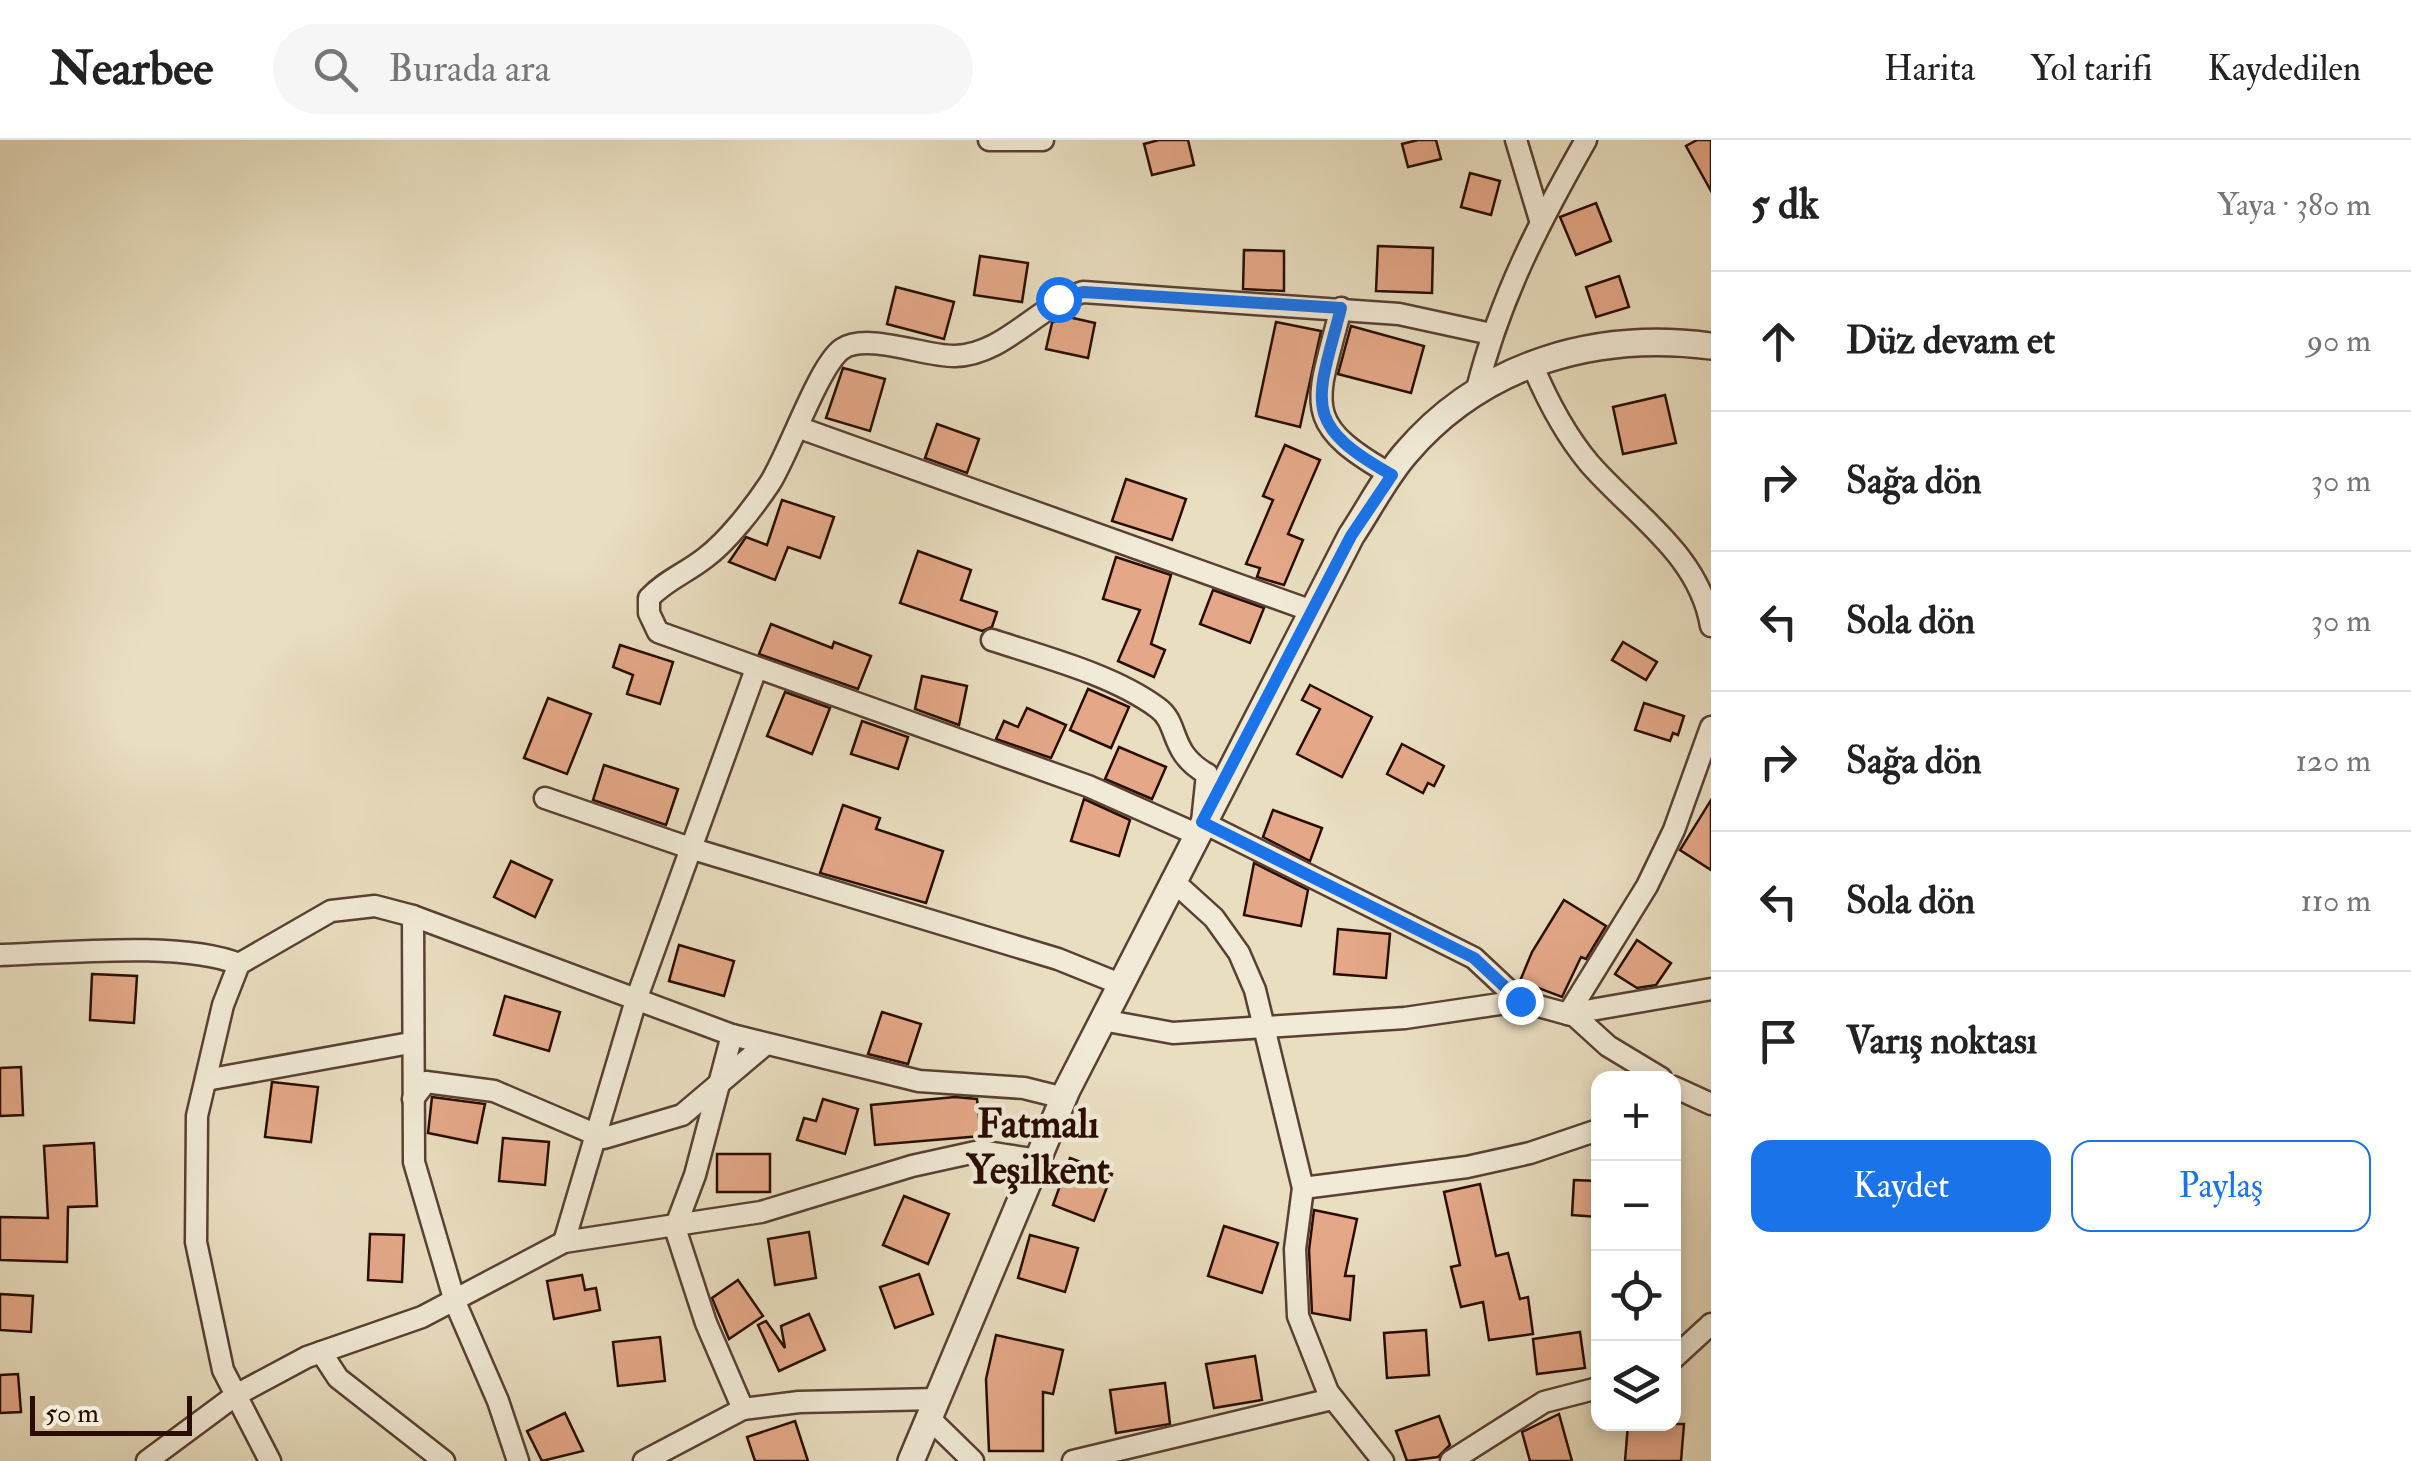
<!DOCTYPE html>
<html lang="tr">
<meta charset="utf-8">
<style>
body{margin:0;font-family:"IM FELL Double Pica",serif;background:#f6f6f6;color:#222}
.controls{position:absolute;right:30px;bottom:30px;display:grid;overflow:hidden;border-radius:20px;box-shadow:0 5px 15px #0003}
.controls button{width:90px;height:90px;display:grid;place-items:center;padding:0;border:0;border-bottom:2px solid #e0e0e0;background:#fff;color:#222;font:50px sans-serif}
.scale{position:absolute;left:30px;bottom:25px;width:162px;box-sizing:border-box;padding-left:10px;border:5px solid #290c02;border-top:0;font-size:28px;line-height:35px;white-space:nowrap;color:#290c02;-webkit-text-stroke:8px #f1ead6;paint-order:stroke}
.stop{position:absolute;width:30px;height:30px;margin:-22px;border:8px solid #1a73e8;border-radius:50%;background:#fff}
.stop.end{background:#1a73e8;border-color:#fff;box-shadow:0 2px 10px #0008}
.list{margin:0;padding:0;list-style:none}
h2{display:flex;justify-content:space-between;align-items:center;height:130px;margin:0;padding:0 40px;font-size:42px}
h2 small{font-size:32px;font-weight:400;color:#767676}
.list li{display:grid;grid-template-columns:65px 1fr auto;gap:30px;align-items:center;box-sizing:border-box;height:140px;padding:0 40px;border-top:2px solid #e0e0e0}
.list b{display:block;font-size:38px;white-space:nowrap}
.list em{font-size:32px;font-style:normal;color:#767676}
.actions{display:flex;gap:20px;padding:30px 40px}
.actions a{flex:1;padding:22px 0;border:2px solid #1a73e8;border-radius:20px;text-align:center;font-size:35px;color:#1a73e8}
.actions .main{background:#1a73e8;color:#fff}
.icon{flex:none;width:55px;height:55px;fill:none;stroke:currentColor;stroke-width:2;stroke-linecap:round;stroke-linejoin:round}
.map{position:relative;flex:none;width:1711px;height:1321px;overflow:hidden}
header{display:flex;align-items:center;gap:60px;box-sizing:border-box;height:140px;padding:0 50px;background:#fff;border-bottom:2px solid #e0e0e0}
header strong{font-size:48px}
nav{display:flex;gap:55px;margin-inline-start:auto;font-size:35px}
.search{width:700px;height:90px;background:#f6f6f6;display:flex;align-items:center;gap:25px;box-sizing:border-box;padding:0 35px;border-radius:55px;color:#767676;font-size:38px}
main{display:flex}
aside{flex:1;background:#fff}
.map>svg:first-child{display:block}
.building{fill:#e4a888;stroke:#290c02;stroke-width:2.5}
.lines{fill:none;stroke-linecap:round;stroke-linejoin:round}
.minor-casing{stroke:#594032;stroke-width:25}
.tertiary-casing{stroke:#594032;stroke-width:30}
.minor{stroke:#f1ead6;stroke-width:20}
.tertiary{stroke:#f1ead6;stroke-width:25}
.route{stroke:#1a73e8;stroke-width:12}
.labels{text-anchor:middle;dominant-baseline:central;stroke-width:9;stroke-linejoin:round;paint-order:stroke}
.quarter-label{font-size:40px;font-weight:bold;fill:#290c02;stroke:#f1ead6}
</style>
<header>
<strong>Nearbee</strong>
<div class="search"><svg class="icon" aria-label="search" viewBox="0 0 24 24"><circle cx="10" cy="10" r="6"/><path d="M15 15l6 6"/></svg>Burada ara</div>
<nav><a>Harita</a><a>Yol tarifi</a><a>Kaydedilen</a></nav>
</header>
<main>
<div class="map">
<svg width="1711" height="1321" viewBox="0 0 1711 1321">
<rect width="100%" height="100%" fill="#e9dec0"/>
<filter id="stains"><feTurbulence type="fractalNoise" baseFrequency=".002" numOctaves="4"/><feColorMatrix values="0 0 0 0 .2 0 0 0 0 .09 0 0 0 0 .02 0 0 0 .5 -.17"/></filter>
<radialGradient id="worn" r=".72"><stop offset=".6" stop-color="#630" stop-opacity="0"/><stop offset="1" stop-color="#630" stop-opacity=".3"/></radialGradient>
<!-- building -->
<g class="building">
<path d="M1159,0H1188L1194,25L1152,35L1144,4Z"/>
<path d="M1418,0H1436L1441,19L1408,27L1402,4Z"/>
<path d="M1697,0H1711V51L1686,6Z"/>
<path d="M1470,33L1500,41L1491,75L1461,67Z"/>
<path d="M1596,63L1611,101L1576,115L1560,77Z"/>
<path d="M1378,106L1433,108L1432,153L1376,151Z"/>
<path d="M1244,110L1284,111V151L1243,149Z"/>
<path d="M980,116L1028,123L1022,162L974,155Z"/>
<path d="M1619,136L1629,167L1596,177L1586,147Z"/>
<path d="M896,147L954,162L944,199L887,184Z"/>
<path d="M1064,176L1095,183L1088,218L1046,209L1052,183Z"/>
<path d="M1276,182L1321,191L1300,287L1256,276Z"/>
<path d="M1351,186L1424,206L1411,253L1338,234Z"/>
<path d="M843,228L885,239L870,291L826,278Z"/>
<path d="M1665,255L1676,303L1623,314L1613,267Z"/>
<path d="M937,284L979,299L967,333L925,318Z"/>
<path d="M1285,305L1320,320L1288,394L1303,400L1284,445L1257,437L1260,428L1246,424L1273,360L1263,356Z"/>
<path d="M1126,339L1186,359L1172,400L1112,381Z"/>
<path d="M782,360L834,377L820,418L788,407L775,440L729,422L746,397L767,405Z"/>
<path d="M918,411L971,430L961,460L997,472L992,487L982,491L900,463Z"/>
<path d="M1116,417L1171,435L1151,504L1165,510L1154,537L1118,521L1140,470L1103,459Z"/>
<path d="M1213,450L1264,468L1250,503L1200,484Z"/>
<path d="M771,484L832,508L834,502L871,516L858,549L759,514Z"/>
<path d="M1623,502L1657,522L1646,540L1612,520Z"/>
<path d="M620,505L673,522L660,564L627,554L633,535L613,527Z"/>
<path d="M922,536L967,546L959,585L915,569Z"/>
<path d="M1310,545L1372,577L1342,637L1297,614L1320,569L1302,560Z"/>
<path d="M1088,549L1129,567L1111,608L1070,590Z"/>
<path d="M785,552L830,568L812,614L767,596Z"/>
<path d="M548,558L591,574L567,634L524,618Z"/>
<path d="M1644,563L1684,576L1678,595L1673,593L1670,601L1635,590Z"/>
<path d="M1027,568L1066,585L1051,618L996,599L1004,581L1018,587Z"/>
<path d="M862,581L908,597L898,629L851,614Z"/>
<path d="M1402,604L1444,626L1434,646L1428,643L1423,653L1387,634Z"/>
<path d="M1119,607L1166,627L1152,659L1105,639Z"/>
<path d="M604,625L678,649L666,685L593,660Z"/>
<path d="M1084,659L1130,680L1119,716L1071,701Z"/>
<path d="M1711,660V730L1680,710Z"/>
<path d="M843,665L880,678L876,689L943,711L926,763L820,733Z"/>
<path d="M1273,670L1322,688L1310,721L1263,697Z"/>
<path d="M511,721L552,740L535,777L494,757Z"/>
<path d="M1254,723L1308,750L1301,786L1244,775Z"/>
<path d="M1564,760L1606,786L1586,819L1581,817L1562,857L1520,841L1532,812Z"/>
<path d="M1338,789L1390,794L1386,838L1334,834Z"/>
<path d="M1637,800L1671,823L1656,845L1637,848L1615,834Z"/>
<path d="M679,805L734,821L724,856L669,841Z"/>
<path d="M92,834L137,836L134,883L90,880Z"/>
<path d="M505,856L560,872L549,911L494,895Z"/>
<path d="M882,872L921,884L908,924L868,914Z"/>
<path d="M21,927L23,975L0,976V928Z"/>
<path d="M272,942L318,947L311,1002L265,997Z"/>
<path d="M432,957L485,964L477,1003L428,993Z"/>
<path d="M955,957L977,959L981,996L875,1005L871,965Z"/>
<path d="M823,959L858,969L845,1014L797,1000L804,978L816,981Z"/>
<path d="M503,998L549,1002L545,1045L499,1041Z"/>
<path d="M94,1003L97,1066L68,1067L67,1122L0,1120V1077L48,1078L44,1006Z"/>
<rect x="717" y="1014" width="53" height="38"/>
<path d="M1070,1018L1112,1034L1094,1081L1053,1065Z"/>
<path d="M1574,1040L1598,1041V1077L1572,1075Z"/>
<path d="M1480,1044L1496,1116L1508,1113L1520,1159L1528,1157L1533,1194L1489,1200L1483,1162L1461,1167L1451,1127L1460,1125L1444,1052Z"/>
<path d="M904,1056L949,1074L928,1124L883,1105Z"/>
<path d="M1314,1070L1357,1079L1345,1136H1354L1350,1180L1312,1173L1309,1110Z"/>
<path d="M1224,1086L1278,1103L1262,1153L1208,1136Z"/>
<path d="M809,1092L816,1138L775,1145L768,1099Z"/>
<path d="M370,1094L404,1095L402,1142L368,1140Z"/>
<path d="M1030,1095L1078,1108L1065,1152L1018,1138Z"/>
<path d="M919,1134L933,1174L895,1188L880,1147Z"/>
<path d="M582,1135L585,1150L596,1148L600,1170L554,1179L547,1141Z"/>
<path d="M738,1140L763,1176L729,1199L712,1158Z"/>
<path d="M0,1154L33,1156L31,1192L0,1190Z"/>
<path d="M809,1174L825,1210L779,1231L758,1185L766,1181L785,1208L781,1186Z"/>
<path d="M1426,1190L1429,1235L1387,1238L1384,1193Z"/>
<path d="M1580,1192L1585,1228L1537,1234L1533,1199Z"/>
<path d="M996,1195L1063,1210L1053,1254L1043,1252V1311H989L986,1239Z"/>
<path d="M660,1197L665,1241L618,1246L613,1202Z"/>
<path d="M1255,1216L1262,1260L1214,1268L1206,1224Z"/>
<path d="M18,1234L21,1272L0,1273V1235Z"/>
<path d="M1165,1243L1170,1284L1116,1293L1110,1250Z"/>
<path d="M565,1273L583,1311L542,1321L527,1291Z"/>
<path d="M1559,1274L1572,1321H1530L1522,1292Z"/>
<path d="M1439,1276L1450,1305L1438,1317L1407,1321L1396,1291Z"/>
<path d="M795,1281L808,1321H755L747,1297Z"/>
<path d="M1628,1284H1684L1681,1321H1625Z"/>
</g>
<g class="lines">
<!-- minor casing -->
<g class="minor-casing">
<g id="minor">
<path d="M989,0H1043"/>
<path d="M1516,0L1540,80"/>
<path d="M1341,168C1317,264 1298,282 1392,335"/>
<path d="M1532,224C1547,260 1564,293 1589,323C1634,375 1699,414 1711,486"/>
<path d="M1477,249C1500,157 1540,81 1586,0"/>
<path d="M800,288L1312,471"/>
<path d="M992,500C1044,517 1114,535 1158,568C1180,584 1168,612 1207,634L1202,682L1474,818L1520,861"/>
<path d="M545,658L693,709L1058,819L1120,844"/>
<path d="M1196,694L1088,646L658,492L649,473V458C666,440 686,433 705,418C728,401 754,367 770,343C789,313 819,225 842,209C867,192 926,217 955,216C1004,215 1038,165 1083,152L1399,174L1491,194"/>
<path d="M1172,740L1214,778L1239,813L1255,850L1303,1048L1295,1109L1298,1176L1328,1252L1383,1321"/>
<path d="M413,776L414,1022L455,1162L498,1261L518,1321"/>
<path d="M0,815C65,813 181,801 239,824"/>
<path d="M1568,874L1647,746L1674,690L1711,587"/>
<path d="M1568,874L1711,849"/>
<path d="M1102,880L1173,893L1405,878L1520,861L1575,876L1608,906L1661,938"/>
<path d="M732,895L695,1035L675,1088L706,1183L743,1269"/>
<path d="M206,940L410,903"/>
<path d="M1674,947L1711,964"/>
<path d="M413,959L426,942L494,951L604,998L682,975L766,904"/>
<path d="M1303,1048L1467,1027L1530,1013L1598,990"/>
<path d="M564,1102L636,860L756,529"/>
<path d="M321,1212L338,1238L444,1321"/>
<path d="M1674,1218L1711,1184"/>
<path d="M929,1278L973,1321"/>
<path d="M147,1321L236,1255L307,1217L422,1177L564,1102L761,1072L912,1026L980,1011L1038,1020"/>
<path d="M270,1321L223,1230L196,1102L197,976L223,865L239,824L331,771L375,766L413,776L732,895L919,941L1024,948L1064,958"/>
<path d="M644,1321L743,1269L799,1262L937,1259"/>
<path d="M1073,1321L1332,1259"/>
<path d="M1451,1321L1544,1262L1598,1248"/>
</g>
</g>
<!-- tertiary casing -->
<g class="tertiary-casing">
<path id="tertiary" d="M911,1321L1067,950L1351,396C1369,369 1385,337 1406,313C1483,223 1596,191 1711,206"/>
</g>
<!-- minor -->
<use href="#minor" class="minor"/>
<!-- tertiary -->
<use href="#tertiary" class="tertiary"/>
</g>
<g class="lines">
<!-- route -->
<path class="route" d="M1058,159L1083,152L1341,168C1317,262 1299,283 1392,335L1351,396L1202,682L1474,818L1520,861"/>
</g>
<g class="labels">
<!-- quarter labels -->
<g class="quarter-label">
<text x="1038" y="984">Fatmalı<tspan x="1038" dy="46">Yeşilkent</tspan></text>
</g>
</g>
<rect width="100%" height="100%" filter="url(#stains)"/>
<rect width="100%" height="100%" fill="url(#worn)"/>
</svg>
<div class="controls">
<button>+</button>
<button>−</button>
<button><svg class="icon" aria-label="locate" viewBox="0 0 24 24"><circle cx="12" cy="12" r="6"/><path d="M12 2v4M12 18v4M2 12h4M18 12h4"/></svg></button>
<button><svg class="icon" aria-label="layers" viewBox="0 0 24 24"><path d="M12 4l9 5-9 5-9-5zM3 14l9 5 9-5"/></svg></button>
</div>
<div class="scale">50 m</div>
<div class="stop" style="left:1058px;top:159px"></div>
<div class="stop end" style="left:1520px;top:861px"></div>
</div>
<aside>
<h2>5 dk<small>Yaya · 380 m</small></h2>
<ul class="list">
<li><svg class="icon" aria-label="ahead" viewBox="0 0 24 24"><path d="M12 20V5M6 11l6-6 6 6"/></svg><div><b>Düz devam et</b></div><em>90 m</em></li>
<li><svg class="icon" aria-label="right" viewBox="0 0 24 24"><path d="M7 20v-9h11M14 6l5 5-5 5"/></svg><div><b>Sağa dön</b></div><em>30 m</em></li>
<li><svg class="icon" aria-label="left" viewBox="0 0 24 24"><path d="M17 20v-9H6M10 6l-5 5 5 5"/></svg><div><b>Sola dön</b></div><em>30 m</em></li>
<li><svg class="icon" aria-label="right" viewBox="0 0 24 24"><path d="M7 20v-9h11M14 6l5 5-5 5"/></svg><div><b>Sağa dön</b></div><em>120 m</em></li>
<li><svg class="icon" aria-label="left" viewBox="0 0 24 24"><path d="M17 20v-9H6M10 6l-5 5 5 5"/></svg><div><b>Sola dön</b></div><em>110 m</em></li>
<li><svg class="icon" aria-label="arrive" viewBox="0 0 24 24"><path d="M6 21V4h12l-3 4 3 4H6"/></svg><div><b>Varış noktası</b></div></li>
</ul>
<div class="actions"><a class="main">Kaydet</a><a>Paylaş</a></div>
</aside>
</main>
